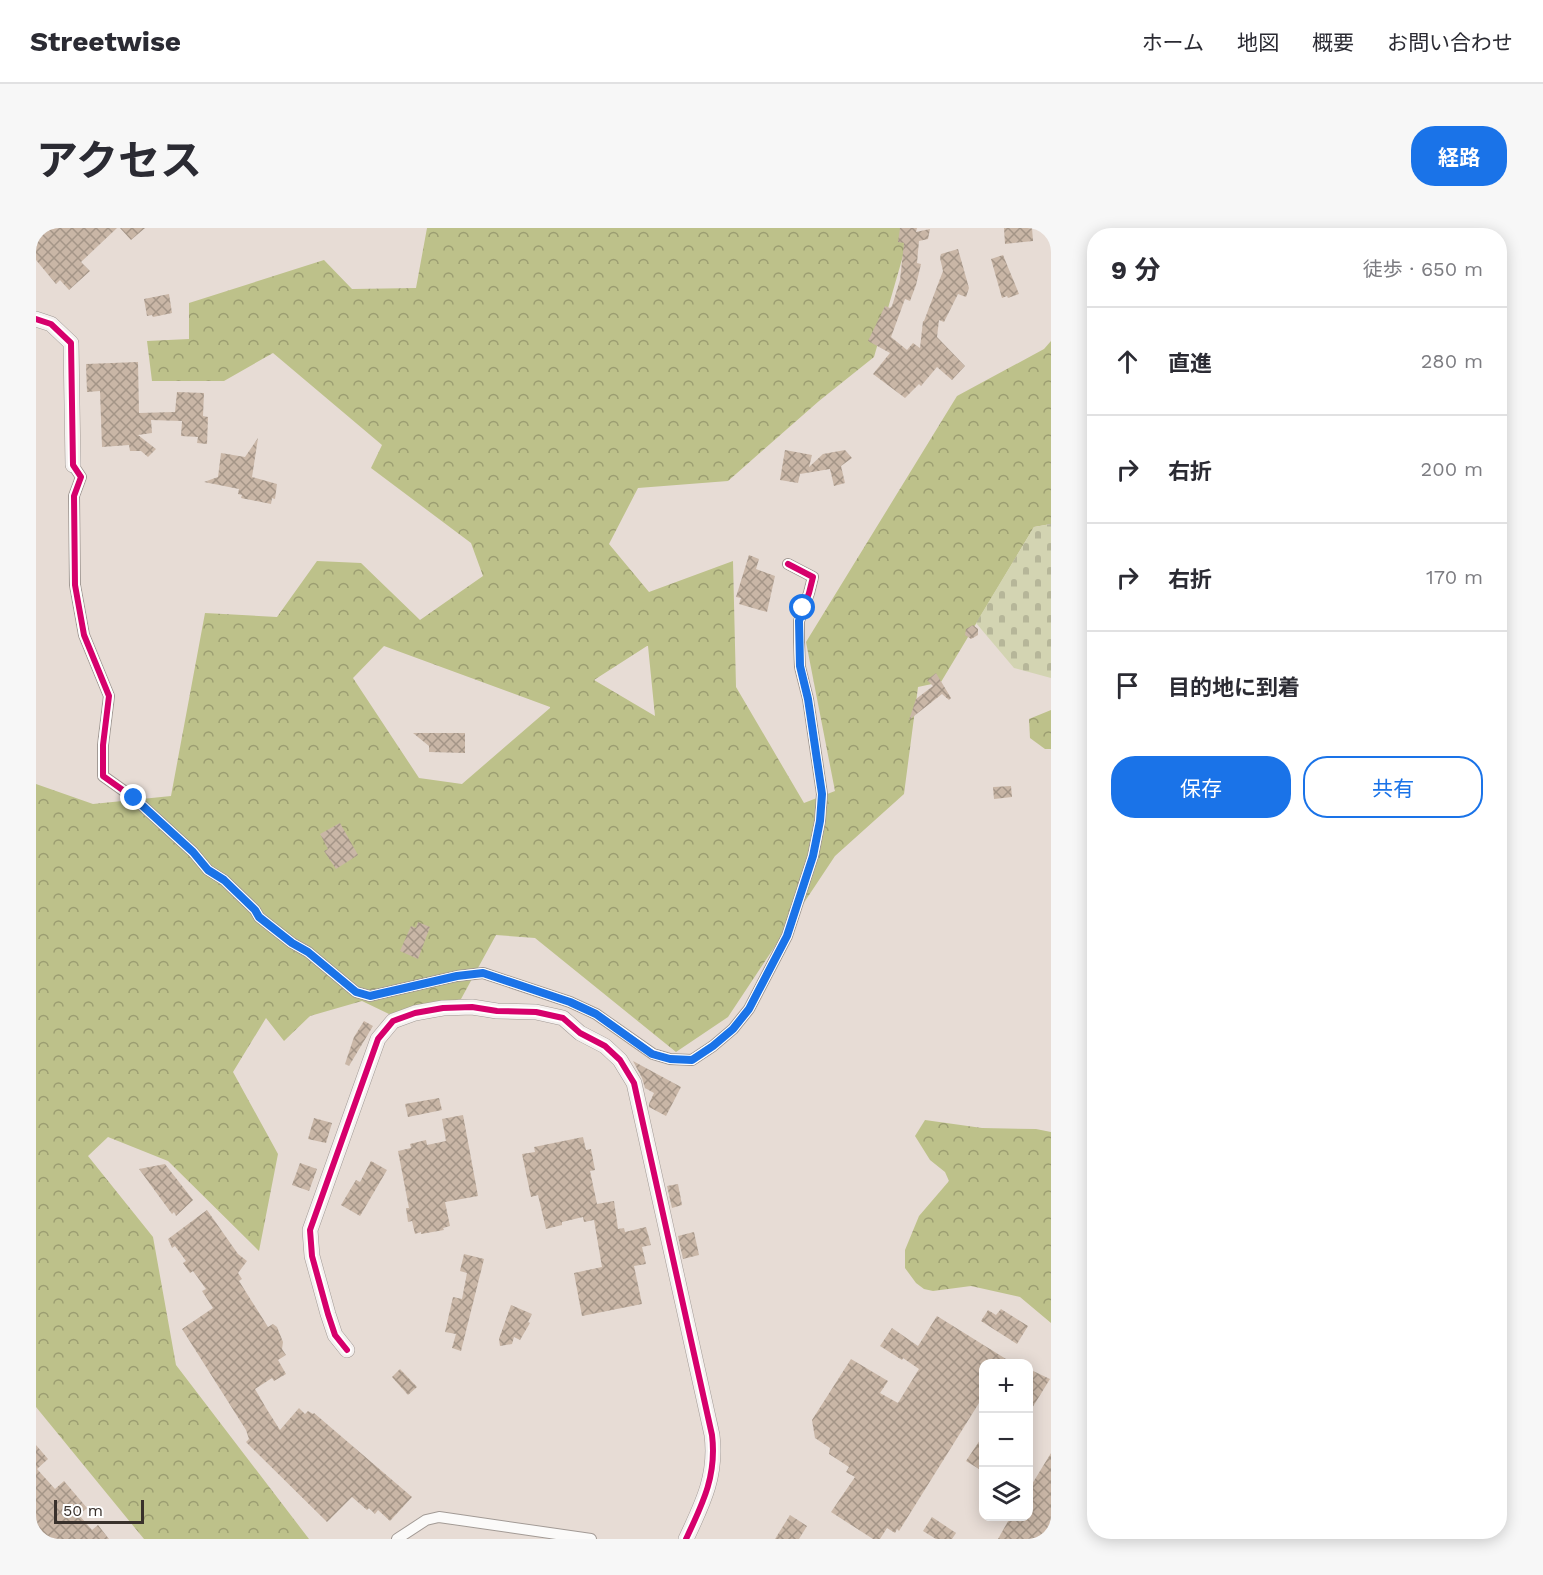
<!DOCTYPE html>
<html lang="ja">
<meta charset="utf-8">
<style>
body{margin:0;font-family:"Work Sans","Noto Sans JP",sans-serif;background:#f7f7f7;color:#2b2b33}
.controls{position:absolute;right:18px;bottom:18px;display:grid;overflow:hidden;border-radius:12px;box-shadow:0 3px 15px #0003}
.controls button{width:54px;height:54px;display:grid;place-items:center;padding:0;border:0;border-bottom:2px solid #e1e1e2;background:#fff;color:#2b2b33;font:30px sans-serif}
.scale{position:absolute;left:18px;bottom:15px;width:90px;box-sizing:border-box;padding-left:6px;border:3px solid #39312c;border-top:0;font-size:16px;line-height:21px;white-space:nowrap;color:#39312c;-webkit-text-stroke:4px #fff;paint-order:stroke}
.stop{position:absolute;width:18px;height:18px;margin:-14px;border:4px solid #1a73e8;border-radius:50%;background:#fff}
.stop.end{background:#1a73e8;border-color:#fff;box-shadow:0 2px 6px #0008}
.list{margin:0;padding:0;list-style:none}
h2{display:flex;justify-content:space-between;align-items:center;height:78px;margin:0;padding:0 24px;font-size:26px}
h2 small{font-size:20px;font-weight:400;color:#7c7c81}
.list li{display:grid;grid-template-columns:39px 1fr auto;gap:18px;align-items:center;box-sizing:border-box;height:108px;padding:0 24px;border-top:2px solid #e1e1e2}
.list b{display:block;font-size:22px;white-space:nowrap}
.list em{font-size:20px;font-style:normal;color:#7c7c81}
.actions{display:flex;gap:12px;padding:18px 24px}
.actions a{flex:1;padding:14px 0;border:2px solid #1a73e8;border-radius:24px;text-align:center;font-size:21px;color:#1a73e8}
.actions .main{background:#1a73e8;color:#fff}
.icon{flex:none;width:33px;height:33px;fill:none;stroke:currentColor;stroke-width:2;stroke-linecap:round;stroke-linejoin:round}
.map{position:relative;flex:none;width:1015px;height:1311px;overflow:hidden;border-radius:24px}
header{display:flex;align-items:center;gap:36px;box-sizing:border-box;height:84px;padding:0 30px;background:#fff;border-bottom:2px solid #e1e1e2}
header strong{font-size:28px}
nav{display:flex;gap:33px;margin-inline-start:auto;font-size:21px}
.intro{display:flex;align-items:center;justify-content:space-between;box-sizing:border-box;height:144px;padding:0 36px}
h1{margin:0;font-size:42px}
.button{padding:15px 27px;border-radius:24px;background:#1a73e8;color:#fff;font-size:21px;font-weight:700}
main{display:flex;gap:36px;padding:0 36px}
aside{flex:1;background:#fff;border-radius:24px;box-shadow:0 3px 15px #0003}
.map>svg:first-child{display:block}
.forest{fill:url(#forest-crowns);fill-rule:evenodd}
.cemetery{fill:url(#cemetery-stones)}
.building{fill:url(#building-cross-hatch)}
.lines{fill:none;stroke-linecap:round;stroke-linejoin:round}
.street-casing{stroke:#a29a95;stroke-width:12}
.secondary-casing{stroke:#a29a95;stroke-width:16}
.street{stroke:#fbfaf9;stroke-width:10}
.secondary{stroke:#f5f1f0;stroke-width:15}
.cycleway-casing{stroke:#fff;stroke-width:10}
.cycleway{stroke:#d6006c;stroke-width:6}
.route{stroke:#1a73e8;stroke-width:8}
</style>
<header>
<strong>Streetwise</strong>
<nav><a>ホーム</a><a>地図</a><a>概要</a><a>お問い合わせ</a></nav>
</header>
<div class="intro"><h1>アクセス</h1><a class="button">経路</a></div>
<main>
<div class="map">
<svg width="1015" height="1311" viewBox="0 0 1015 1311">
<defs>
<pattern id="forest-crowns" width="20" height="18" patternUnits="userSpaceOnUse" patternTransform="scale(1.5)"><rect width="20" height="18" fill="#bdc18a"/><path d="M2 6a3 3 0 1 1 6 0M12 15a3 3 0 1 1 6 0" fill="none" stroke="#9b9d71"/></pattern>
<pattern id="cemetery-stones" width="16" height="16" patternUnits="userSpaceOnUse" patternTransform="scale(1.5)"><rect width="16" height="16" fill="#d3d4b2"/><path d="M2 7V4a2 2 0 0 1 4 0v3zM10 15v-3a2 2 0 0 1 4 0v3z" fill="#b6b699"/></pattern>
<pattern id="building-cross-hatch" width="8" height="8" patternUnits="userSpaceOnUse" patternTransform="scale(1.5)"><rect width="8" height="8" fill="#c9b6a6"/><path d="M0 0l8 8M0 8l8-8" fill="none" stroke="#a49587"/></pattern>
</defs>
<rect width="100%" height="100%" fill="#e7dcd5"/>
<!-- forest -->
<g class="forest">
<path d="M391,0H875L838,129L783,173L692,253L602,260L573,316L613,364L697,333L700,459L768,575L799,563L770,414L921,168L1008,121L1015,113V296L998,299L905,454L882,459L868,566L799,628L692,789L640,824L499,710L460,707L425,771L353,786L326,773L274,788L248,813L230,790L197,844L242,926L223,1023L132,933L72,909L52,928L117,1009L140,1137L273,1311H108L0,1179V556L57,576L135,568L169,385L241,389L281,333L325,335L384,392L447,348L435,315L335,240L346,217L237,125L188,153H116L111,113L153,111V75L288,32L316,61L380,60ZM348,418L514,479V480L426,556L383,550L317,450ZM611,418H612L619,488L558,452Z"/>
<path d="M1015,482V521H1009L994,510L993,491Z"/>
<path d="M889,892L946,900L1000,901L1015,904V1095L984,1069L935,1058L897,1063L888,1061L880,1055L869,1040V1022L883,988L913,953L909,944L894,932L879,908Z"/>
</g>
<!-- cemetery -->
<path class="cemetery" d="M1015,296V450L978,440L940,395L998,299Z"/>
<!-- building -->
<g class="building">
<path d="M0,0H81L45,34L54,43L33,62L24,52L20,56L0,32Z"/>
<path d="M84,0H109L95,12Z"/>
<path d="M864,0H881L880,4L894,1L892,11L883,13L881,35L885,36L880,57L874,73L869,71L855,109L871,122L877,115L884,120L887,93H888L907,43L904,30L905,26L922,21L933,60L930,69L922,66L908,94L903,92L901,109L929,138L916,152L901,139L885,158L883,156L869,170L837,146L854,125L832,113L849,78L854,80L856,78L864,52L868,15L862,14Z"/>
<path d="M968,0H996L997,13L969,16Z"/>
<path d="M967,27L983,66L972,70L971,68L966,70L955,31Z"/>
<path d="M133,66L136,85L117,89L116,87L111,88L108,71Z"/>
<path d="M102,134L103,185L139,184L141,164L168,165L167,188L172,189L171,216L161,215L162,209L145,208L146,193L115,192L116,205L102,207L120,221L112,229L105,223H94L93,217L66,219L64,163L51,164L50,136Z"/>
<path d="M222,210L216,249L241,256L239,271L236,270L235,276L205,270L206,267L202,266L203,261L168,254L182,249L185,225L209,229Z"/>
<path d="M749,222L776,227L773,239L787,226L809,222L816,230L805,238L809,255L798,258L794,241L764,246L762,255L744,252Z"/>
<path d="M713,327L723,331L720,341L739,348L731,384L703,376L705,370L700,369Z"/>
<path d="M937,397L942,401V407L935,411L929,407L930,401Z"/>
<path d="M900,445L915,470L913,472L906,466L873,492L880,471L897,458L891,452Z"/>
<path d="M377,505H429V525L393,524V518Z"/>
<path d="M975,558L976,569L958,571L957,559Z"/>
<path d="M304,595L322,627L300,641L288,623L292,621L284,606Z"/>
<path d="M382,694L394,699L382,731L364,723L375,698L380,700Z"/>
<path d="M328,793L337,798L313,838L309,836L318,809Z"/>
<path d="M597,833L645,859L630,888L613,879V876L618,865L609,860L606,850Z"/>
<path d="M403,870L406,882L372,889L369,876Z"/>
<path d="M427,887L442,968L409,974L414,998L407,1000L408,1002L385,1006V1004L379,1006L376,993L372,994L370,980H373L362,923L375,920L374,916L390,912L391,917L410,913L406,891Z"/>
<path d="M278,890L296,895L290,915L272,911Z"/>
<path d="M547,909L550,922L555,921L559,942L554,943L561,976L578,973L582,1001L588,1000L589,1004L610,999L615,1017L606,1019L610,1036L598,1038L606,1076L546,1088L538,1045L566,1039L558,992L548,994L547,989L526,994V997L510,1001L502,967L495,969L486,926L499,924L498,919Z"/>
<path d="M335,933L351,942L324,988L305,977L320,952L324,954Z"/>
<path d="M264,935L281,941L273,963L256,957Z"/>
<path d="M129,936L157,972L140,988L138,984L136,986L103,941Z"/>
<path d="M642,956L646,977L636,980L631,958Z"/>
<path d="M171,982L202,1026L211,1033L202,1045L206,1051L203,1053L232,1099L237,1096L241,1099L247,1114L246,1121L250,1127L242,1132L250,1146L238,1153L236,1150L219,1161L230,1180L244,1202L263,1180L269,1186L272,1183L277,1186L278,1185L376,1269L354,1293L342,1282L339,1286L333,1280L331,1282L316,1269L291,1294L210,1214L213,1211L210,1202L146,1101L177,1080L166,1063L170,1061L157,1043L154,1045L147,1035L150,1033L139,1018L136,1020L132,1011Z"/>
<path d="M658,1004L663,1027L647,1031L642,1008Z"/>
<path d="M428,1026L448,1031L425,1123L416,1120L420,1106L409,1104L417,1069L426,1071L431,1045L424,1043Z"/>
<path d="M475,1077L496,1086L492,1094L494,1095L484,1112L478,1109L476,1116L464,1118L463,1111Z"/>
<path d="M965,1081L992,1098L981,1116L945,1093L952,1082L960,1087Z"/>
<path d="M901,1088L978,1136H948V1167L863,1303L861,1301L859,1305L851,1300L844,1311H837L795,1284L819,1249L810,1244L813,1239L793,1226L794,1220L779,1210L776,1192L815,1131L852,1153L844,1165L862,1175L883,1141L867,1130L866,1132L844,1118L856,1100L882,1118Z"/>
<path d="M364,1141L381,1159L372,1167L356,1149Z"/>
<path d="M997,1143L1014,1151L993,1185V1150Z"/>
<path d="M948,1206V1244L930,1233Z"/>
<path d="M0,1217L12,1231L1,1241L19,1261L28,1253L51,1280L43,1287L56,1302L62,1297L73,1311H3L0,1308Z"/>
<path d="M1015,1225V1311H962L975,1288H993V1261Z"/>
<path d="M754,1287L771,1298L763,1311H739Z"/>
<path d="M896,1289L920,1305L916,1311H900L887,1303Z"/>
</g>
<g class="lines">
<!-- street casing -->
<g class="street-casing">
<g id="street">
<path d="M37,237L45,249L38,268L39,357L48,407L73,468L67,517V548L98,570L157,624L172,642L188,652L219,682L223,689L256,715L272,724L320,764L334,768L421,748L447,745L534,774L560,786L617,826L634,831L656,832L677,818L697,801L713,781L751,708L777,628L784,593L786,566L772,471L764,439L763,414V393L773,365L777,349L752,336"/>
<path d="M361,1311L390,1292L403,1289L555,1311"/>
</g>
</g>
<!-- secondary casing -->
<g class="secondary-casing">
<g id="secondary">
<path d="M0,91L15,96L35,115L37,237"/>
<path d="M311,1122L299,1107L292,1086L276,1028L274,1002L342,811L357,793L379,785L407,780L436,779L461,783L500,784L527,790L544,805L569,818L584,832L598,855L676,1207C681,1247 667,1275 650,1311"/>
</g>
</g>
<!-- street -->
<use href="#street" class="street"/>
<!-- secondary -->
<use href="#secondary" class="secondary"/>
<!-- cycleway casing -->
<g class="cycleway-casing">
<g id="cycleway">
<path d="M0,91L15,96L35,115L37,237L45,249L38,268L39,357L48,407L73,468L67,517V548L98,570L157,624L172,642L188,652L219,682L223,689L256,715L272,724L320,764L334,768L421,748L447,745L534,774L560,786L617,826L634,831L656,832L677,818L697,801L713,781L751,708L777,628L784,593L786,566L772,471L764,439L763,414V393L773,365L777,349L752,336"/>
<path d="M311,1122L299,1107L292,1086L276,1028L274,1002L342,811L357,793L379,785L407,780L436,779L461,783L500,784L527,790L544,805L569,818L584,832L598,855L676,1207C681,1247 667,1275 650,1311"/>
</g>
</g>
<!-- cycleway -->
<use href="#cycleway" class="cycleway"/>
</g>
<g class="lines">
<!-- route -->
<path class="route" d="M98,570L157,624L172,642L188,652L219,682L223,689L256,715L272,724L320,764L334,768L421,748L447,745L534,774L560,786L616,826L634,831L656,832L677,818L697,801L713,781L751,708L777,628L784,593L786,566L772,471L764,438L763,393L767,380"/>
</g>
</svg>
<div class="controls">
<button>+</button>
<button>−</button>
<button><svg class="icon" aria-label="layers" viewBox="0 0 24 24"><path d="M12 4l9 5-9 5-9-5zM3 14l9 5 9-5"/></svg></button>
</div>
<div class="scale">50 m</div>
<div class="stop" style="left:767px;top:380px"></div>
<div class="stop end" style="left:98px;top:570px"></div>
</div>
<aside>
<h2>9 分<small>徒歩 · 650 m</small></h2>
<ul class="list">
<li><svg class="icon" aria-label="ahead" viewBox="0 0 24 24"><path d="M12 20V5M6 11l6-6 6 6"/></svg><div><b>直進</b></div><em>280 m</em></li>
<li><svg class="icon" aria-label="right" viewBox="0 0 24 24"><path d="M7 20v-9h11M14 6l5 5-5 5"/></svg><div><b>右折</b></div><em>200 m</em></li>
<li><svg class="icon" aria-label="right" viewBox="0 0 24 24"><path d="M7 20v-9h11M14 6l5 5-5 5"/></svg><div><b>右折</b></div><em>170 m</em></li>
<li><svg class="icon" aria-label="arrive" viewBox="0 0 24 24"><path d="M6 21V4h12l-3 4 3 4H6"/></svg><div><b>目的地に到着</b></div></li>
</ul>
<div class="actions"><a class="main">保存</a><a>共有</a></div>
</aside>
</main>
